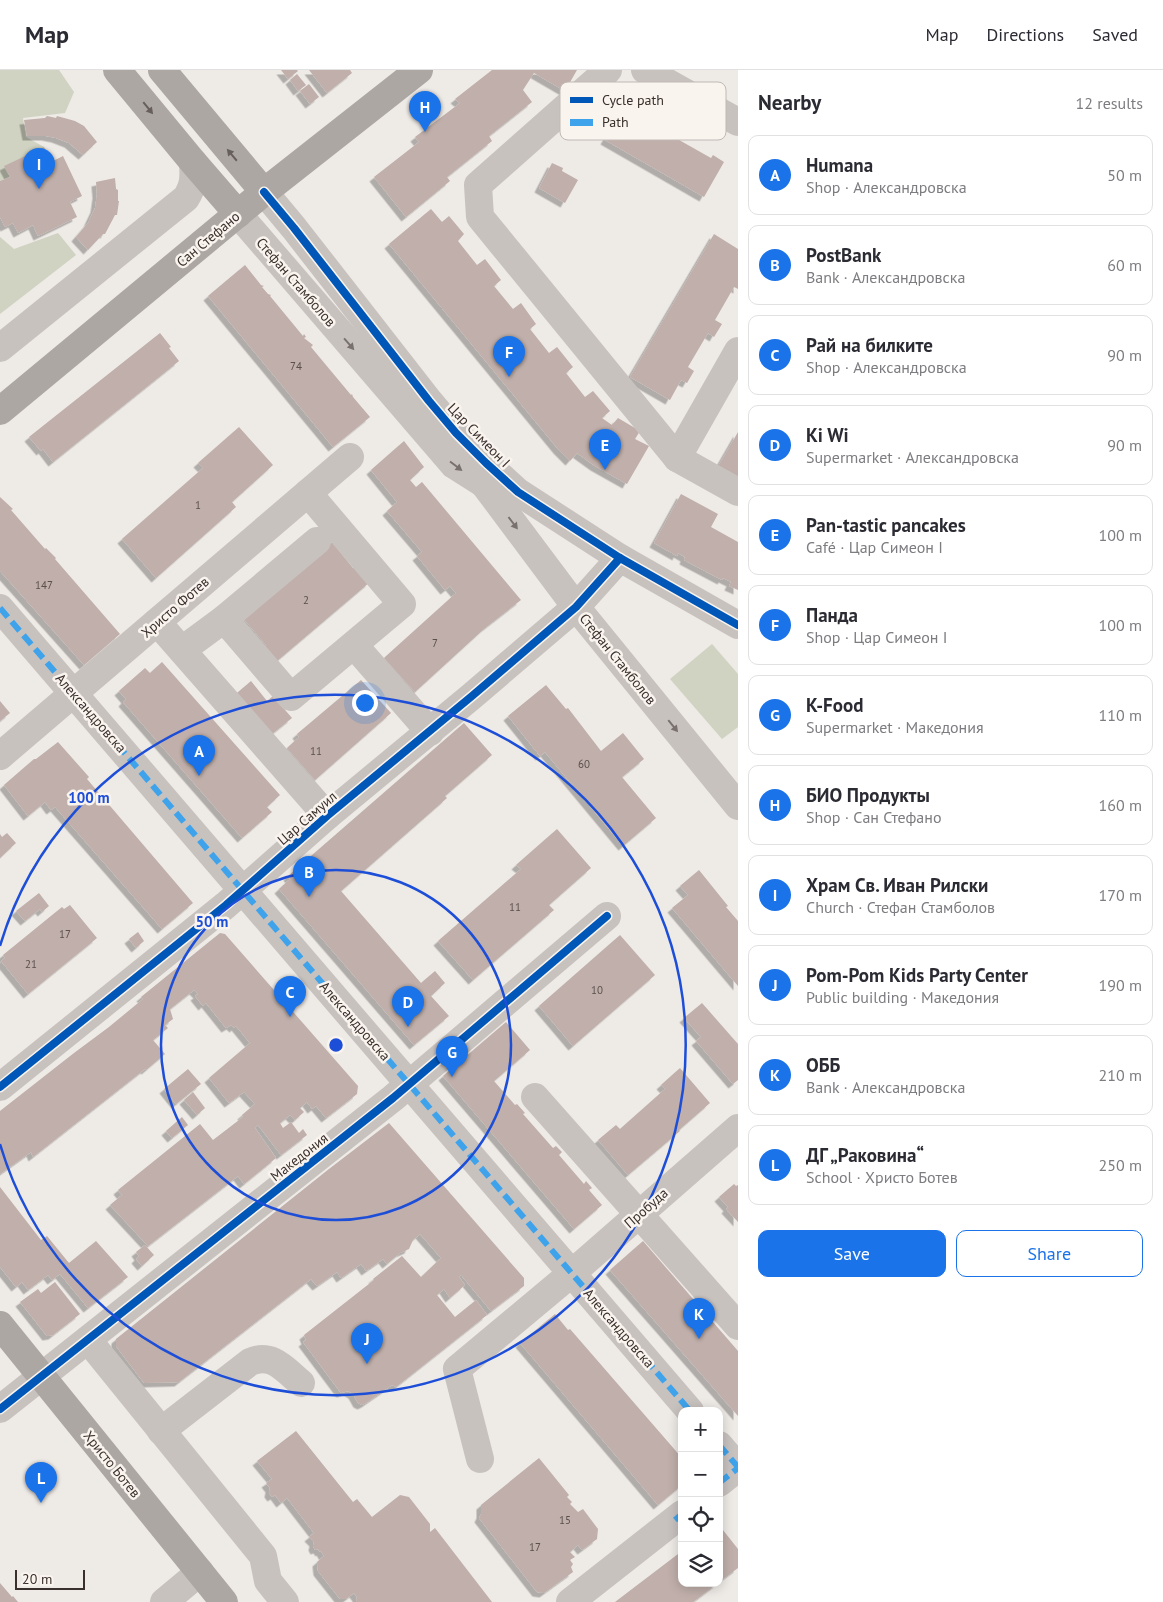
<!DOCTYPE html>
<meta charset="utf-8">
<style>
body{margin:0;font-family:"PT Sans",sans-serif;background:#f7f7f7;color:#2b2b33}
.controls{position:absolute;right:15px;bottom:15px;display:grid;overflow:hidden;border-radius:10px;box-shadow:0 2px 12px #0003}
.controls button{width:45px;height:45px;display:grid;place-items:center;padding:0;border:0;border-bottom:1px solid #e1e1e2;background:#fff;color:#2b2b33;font:25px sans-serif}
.scale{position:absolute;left:15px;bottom:12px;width:70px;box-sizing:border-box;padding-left:5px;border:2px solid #392f2c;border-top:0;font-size:14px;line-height:18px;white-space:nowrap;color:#392f2c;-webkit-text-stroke:4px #faf4ef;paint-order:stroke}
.you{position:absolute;left:364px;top:632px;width:18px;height:18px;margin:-12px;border:4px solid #fff;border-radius:50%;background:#1a73e8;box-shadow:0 0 0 8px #1a73e833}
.badge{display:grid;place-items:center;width:32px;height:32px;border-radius:50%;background:#1a73e8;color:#fff;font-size:16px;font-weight:700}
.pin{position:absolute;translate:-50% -41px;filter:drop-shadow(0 1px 2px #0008)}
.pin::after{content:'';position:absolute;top:26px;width:18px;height:15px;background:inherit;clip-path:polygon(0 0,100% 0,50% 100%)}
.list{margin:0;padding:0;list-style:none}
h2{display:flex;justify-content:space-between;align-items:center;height:65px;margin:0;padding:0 20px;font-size:21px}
h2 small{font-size:16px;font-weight:400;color:#7c7c81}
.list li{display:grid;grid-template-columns:32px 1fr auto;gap:15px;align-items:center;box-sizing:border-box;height:80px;margin:0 10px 10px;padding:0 10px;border:1px solid #e1e1e2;border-radius:10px}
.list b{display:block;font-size:19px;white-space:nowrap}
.list p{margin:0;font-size:16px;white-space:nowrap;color:#7c7c81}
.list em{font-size:16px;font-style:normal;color:#7c7c81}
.actions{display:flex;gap:10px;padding:15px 20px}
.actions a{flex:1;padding:11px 0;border:1px solid #1a73e8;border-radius:10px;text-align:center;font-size:18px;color:#1a73e8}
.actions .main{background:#1a73e8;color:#fff}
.icon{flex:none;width:28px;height:28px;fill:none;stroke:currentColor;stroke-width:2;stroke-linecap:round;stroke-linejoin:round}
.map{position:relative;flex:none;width:738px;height:1532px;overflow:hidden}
header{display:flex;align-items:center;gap:30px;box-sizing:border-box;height:70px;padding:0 25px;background:#fff;border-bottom:1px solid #e1e1e2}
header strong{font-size:24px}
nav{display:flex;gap:28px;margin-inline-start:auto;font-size:18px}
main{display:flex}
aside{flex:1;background:#fff}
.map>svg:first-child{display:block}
.green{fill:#d0d3c1}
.building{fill:#c0afaa;filter:url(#shadow)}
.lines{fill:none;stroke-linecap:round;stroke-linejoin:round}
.minor{stroke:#c8c2bf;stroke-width:28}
.major{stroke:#ada7a4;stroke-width:28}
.quiet{stroke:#3fa3eb;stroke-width:6;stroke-dasharray:12 6;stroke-linecap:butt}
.cycleway-casing{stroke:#faf4ef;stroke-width:11}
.cycleway{stroke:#0057b8;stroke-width:8}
.oneway{fill:#675f5c}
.oneway2{fill:#79716e}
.ring{fill:none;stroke:#1d4ed8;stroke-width:2.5}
.labels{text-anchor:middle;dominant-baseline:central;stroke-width:5;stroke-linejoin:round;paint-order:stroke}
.number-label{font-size:11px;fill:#5b4f4c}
.street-label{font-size:14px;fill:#392f2c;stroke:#faf4ef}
.key{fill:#faf4ef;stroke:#c0b9b4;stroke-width:1}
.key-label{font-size:14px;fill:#392f2c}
.centre{fill:#1d4ed8;stroke:#faf4ef;stroke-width:2.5}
.ring-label{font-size:15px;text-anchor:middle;font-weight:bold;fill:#1d4ed8;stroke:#faf4ef;stroke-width:5;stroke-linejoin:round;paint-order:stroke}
</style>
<header>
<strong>Map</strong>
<nav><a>Map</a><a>Directions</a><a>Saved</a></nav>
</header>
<main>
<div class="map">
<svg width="738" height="1532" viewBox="0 0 738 1532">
<defs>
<filter id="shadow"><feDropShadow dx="-4.5" dy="4.5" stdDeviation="0" flood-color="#0004"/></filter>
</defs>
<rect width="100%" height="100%" fill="#eeeae6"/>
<!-- green -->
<g class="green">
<path d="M0,0H59L74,22L65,43L23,48L26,67L44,77L5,96L10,107L0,111Z"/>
<path d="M58,163L76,185L0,244V167L14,179Z"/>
<path d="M712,574L738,604V657L722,669L670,609Z"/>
</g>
<!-- building -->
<g class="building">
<path d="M281,0H297L298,1L288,9Z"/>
<path d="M309,0H350L352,3L327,23Z"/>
<path d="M492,0H577L565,21L534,3L523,20L532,32L489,66L492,71L447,107L450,111L406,147L374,107L419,72L415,67L460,33L455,29Z"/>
<path d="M297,4L306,15L298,21L290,10Z"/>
<path d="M309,14L319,27L310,34L300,21Z"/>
<path d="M625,35L635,41L633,44L711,88L713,85L724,92L704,127L605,70L618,48L615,47L621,36L623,38Z"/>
<path d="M47,46L56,48L57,46L75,51L84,56L97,72L83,85L69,73L56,68L46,66H27L24,50L45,48Z"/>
<path d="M44,77L51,92L63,86L82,126L70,132L77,147L38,166L33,155L18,163L13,153L5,157L0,147V111L10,107L4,96Z"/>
<path d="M552,93L563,98L562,101L578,110L565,133L539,118Z"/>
<path d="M115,108L116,119L118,120V131H119L117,145H115L105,164H103L88,180L76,167L88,153L95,138L97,124L96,112Z"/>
<path d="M431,139L442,152L449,146L464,164L458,171L477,195L485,189L501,210L494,216L513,239L521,233L536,254L530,259L549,283L557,277L573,297L566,303L585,327L593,321L610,341L602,348L612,355L618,348L640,361L635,369L649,376L627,414L595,396L577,383L570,391L558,379L389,174Z"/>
<path d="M714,164L738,179V219L734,217L715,250L722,254L714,267L708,263L688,297L694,301L687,313L681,310L670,330L630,307Z"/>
<path d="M245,195L261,215L264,216L262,217L268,224L271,225L270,226L303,266L304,264L306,267L304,268L313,275L311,277L351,325L352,324L353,327L370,347L333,377L208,226Z"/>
<path d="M160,263L171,277L169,278L179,291L53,392L43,379L41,381L29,367Z"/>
<path d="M239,357L273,395L232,432L236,437L156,508L122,469L203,398L198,393Z"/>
<path d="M738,362V415L715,402Z"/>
<path d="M404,371L424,397L410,410L416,417L422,412L521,530L485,558L415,622L384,588L456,523L450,516L445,520L417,486L422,482L387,441L397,432L371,400Z"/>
<path d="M681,424L718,444L711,457L738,472V520L729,516L731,512L723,508L722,510L684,490L685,487L678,483L677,486L654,473Z"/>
<path d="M0,427L13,439L11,440L45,479L46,478L56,488L55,489L120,564L84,595L0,501Z"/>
<path d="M332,472L353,498L356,496L370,512L277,591L264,576L266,575L243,548Z"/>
<path d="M162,592L280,725L267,737L272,742L242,768L123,632L126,629L119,621L145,598L150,603Z"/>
<path d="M361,610L391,643L315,710L287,678L299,667L297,664Z"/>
<path d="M251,611L267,631L273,626L292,648L272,664L237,623Z"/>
<path d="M546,615L566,639L568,638L601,681L623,663L644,689L622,707L656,748L623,776L545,682L540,686L508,646Z"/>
<path d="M0,631L10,643L0,651Z"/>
<path d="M464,653L492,685L445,726L447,728L341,821L421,913L435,901L445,913L431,926L449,946L414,975L279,819L290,809L288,806Z"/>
<path d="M58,672L89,707L87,709L193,833L162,859L55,737L51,740L45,732L28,746L4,715L34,689H36Z"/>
<path d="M557,759L591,798L549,835L554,840L473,910L438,871L521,799L516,795Z"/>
<path d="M7,763L16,773L0,788V764L2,767Z"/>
<path d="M699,800L728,836L726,837L738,851V916L672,838L688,825L680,816Z"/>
<path d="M39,823L49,836L42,842L40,839L25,851L16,841Z"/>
<path d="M70,835L97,868L28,924L1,891L5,888L3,885L62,837L64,839Z"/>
<path d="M138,862L144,871L136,878L129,869Z"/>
<path d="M220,863L225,864L358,1016L357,1024L326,1048L316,1036L312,1039L307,1032L300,1038L304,1042L295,1050L290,1045L280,1053L283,1058L291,1052L299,1063L303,1059L307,1065L281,1085L258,1055L255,1058L276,1088L244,1114L238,1106L148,1176L110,1135L122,1125L118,1120L200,1054L213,1070L243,1047L242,1045L255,1034L244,1022L229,1033L209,1008L250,973L236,956L234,958L231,955L226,958L206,933L203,936L195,926L198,924L194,920L170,939L173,949L165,955L168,958L153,970L165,984L146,1000L145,999L33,1087L31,1082L0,1104V1041L74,983L109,957L143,929L141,927Z"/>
<path d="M620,865L655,905L573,976L539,936Z"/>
<path d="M702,933L738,974V1010L733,1014L696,971L701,967L684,948Z"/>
<path d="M506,952L530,980L494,1011L515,1035L517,1034L525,1043L523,1044L553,1078L556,1076L562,1082L559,1085L584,1114L586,1111L592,1118L589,1120L602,1135L574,1159L443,1006Z"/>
<path d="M680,998L710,1033L679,1060L680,1061L628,1105L598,1070L616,1055L620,1059L665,1019L661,1015Z"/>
<path d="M188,999L201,1014L176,1034L164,1019Z"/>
<path d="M193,1022L205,1038L197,1045L184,1030Z"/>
<path d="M182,1047L188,1055L172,1068L166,1061Z"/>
<path d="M389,1053L524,1208V1216L491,1241L461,1205L459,1207L465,1215L450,1228L444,1219L437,1225L455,1247L476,1230L487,1245L396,1317L392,1315L366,1333L362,1335L358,1333L353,1324L348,1321L341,1323L303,1272L306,1270L304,1265L374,1210L373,1209L402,1186L421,1207L441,1188L420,1164L413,1170L409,1179L400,1183L387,1194L383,1189L366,1201L361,1194L341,1208L337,1202L317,1216L311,1209L179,1312L144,1313L116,1276V1269L329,1099Z"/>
<path d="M734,1114L736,1116L738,1115V1152L726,1139L728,1137L719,1127Z"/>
<path d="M0,1117L41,1170L47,1166L69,1193L96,1171L128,1207L88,1238L60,1204L52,1210L48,1205L28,1220L22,1212L16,1217L0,1197Z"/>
<path d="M643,1171L738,1281V1346L610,1200Z"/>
<path d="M145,1175L154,1185L142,1196L136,1189L139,1186L136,1182Z"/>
<path d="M55,1212L80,1244L53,1265L47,1266L20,1232L38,1219L41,1223Z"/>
<path d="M555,1244L568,1260L570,1259L682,1388V1415L658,1435L520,1273Z"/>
<path d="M296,1361L353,1432L357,1429L372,1447L400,1425L409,1427L430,1454V1462L435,1458L492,1532H356L357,1527L354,1523L346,1529H340L318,1501L317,1492L324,1486L321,1481L320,1482L318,1479L315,1480L313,1476L314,1472L309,1467L314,1463L287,1428L281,1433L275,1425L272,1427L269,1423L270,1418L266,1413L272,1409L257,1391Z"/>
<path d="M539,1388L569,1425L567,1427L572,1432L570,1434L578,1442L583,1439L598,1459L597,1469L582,1480L578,1475L570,1482L575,1487L570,1490L573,1494L571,1497L573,1502L544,1523L537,1522L479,1448L481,1444V1435Z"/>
<path d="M719,1455L738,1479V1498L719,1512Z"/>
<path d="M682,1481V1513H718L693,1532H615Z"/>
<path d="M0,1513L12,1527L13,1526L18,1532H0Z"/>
</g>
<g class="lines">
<!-- minor -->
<g class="minor">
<path d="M608,0L478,115L480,147L677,388L738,422"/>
<path d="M645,0L738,52"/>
<path d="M264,122L294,158L429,331L456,363L486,393L518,422L620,488L738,555"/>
<path d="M238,144L454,395L484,414L500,418"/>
<path d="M0,278L186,128C194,115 194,108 193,92"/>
<path d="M677,388L738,281"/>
<path d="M484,414L576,537L738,736"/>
<path d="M308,423L402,534L291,627L224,549L317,471"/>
<path d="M0,538L690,1341"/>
<path d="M157,552L327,746"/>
<path d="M354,575L430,662"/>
<path d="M182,580L224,549"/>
<path d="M0,686L350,387"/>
<path d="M0,1017L226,835L327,746L472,626L576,537L620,488"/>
<path d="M535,1027L738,1256"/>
<path d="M88,1270L263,1486L268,1511L285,1532"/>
<path d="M0,1339L393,1028L607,846"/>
<path d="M161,1361L250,1292C272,1282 285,1300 301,1313"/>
<path d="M719,1375L738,1397"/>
<path d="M480,1389L457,1299L572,1203L738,1058"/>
<path d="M719,1413L738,1398"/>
<path d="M164,1532L200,1502"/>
<path d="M570,1532L682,1444"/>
</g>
<!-- major -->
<g class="major">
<path d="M117,0L193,92L238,144"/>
<path d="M162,0L264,122"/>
<path d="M0,341L264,122L419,0"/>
<path d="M0,1255L224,1532"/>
</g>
<!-- quiet -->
<g class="quiet">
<path d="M0,538L690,1341"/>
<path d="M719,1375L738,1397"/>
<path d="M719,1413L738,1398"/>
<path d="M675,1450L682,1444"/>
</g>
<!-- cycleway casing -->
<g class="cycleway-casing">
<g id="cycleway">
<path d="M264,122L294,158L429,331L456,363L486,393L518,422L620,488L738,555"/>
<path d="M0,1017L226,835L327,746L472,626L576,537L620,488"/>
<path d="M0,1339L393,1028L607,846"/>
</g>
</g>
<!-- cycleway -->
<use href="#cycleway" class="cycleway"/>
</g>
<!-- one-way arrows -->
<defs><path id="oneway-solid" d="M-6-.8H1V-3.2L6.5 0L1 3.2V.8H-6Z" transform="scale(1.25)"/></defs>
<g class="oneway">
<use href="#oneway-solid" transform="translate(148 38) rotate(51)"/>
<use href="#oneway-solid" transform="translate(232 85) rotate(-130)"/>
</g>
<g class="oneway2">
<use href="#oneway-solid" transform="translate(349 274) rotate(49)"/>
<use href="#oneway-solid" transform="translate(456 396) rotate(37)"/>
<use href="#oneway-solid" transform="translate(513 453) rotate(53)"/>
<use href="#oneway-solid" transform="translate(673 656) rotate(51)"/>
</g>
<!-- distance rings -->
<g class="ring">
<circle cx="336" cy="975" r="175"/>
<path d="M0 876A350 350 0 1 1 0 1074"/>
</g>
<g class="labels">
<!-- number labels -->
<g class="number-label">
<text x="296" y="296">74</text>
<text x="198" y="435">1</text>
<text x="44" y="515">147</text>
<text x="306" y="530">2</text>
<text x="435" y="573">7</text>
<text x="316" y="681">11</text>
<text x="584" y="694">60</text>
<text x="515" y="837">11</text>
<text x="65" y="864">17</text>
<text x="31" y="894">21</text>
<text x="597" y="920">10</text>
<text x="565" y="1450">15</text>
<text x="535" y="1477">17</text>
</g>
<!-- street labels -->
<g class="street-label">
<text transform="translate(208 169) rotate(-40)">Сан Стефано</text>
<text transform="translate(296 212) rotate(49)">Стефан Стамболов</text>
<text transform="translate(479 365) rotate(46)">Цар Симеон I</text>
<text transform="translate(175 537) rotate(-41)">Христо Фотев</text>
<text transform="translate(618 589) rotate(51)">Стефан Стамболов</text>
<text transform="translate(91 643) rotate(49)">Александровска</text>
<text transform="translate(307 748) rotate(-41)">Цар Самуил</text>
<text transform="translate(355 951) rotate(49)">Александровска</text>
<text transform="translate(299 1087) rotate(-38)">Македония</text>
<text transform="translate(646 1138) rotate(-41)">Пробуда</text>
<text transform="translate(619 1258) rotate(49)">Александровска</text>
<text transform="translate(112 1394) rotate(51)">Христо Ботев</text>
</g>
</g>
<!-- legend -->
<rect x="560" y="12" width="166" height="58" rx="8" class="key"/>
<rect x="570" y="27" width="23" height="6" fill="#0057b8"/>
<rect x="570" y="49" width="23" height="7" fill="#3fa3eb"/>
<g class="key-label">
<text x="602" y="35">Cycle path</text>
<text x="602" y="57">Path</text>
</g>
<circle cx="336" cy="975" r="8" class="centre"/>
<g class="ring-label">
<text x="89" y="733">100 m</text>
<text x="212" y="857">50 m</text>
</g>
</svg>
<div class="controls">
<button>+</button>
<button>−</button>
<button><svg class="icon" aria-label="locate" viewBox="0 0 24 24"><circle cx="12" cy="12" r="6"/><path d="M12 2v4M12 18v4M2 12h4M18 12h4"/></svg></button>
<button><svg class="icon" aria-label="layers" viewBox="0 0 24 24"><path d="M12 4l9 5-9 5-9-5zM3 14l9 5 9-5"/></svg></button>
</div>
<div class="scale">20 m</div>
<div class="you"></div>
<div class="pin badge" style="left:199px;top:706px">A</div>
<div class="pin badge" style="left:309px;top:827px">B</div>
<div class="pin badge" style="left:290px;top:947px">C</div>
<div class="pin badge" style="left:408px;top:957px">D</div>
<div class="pin badge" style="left:605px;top:400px">E</div>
<div class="pin badge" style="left:509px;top:307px">F</div>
<div class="pin badge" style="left:452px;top:1007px">G</div>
<div class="pin badge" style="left:425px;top:62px">H</div>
<div class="pin badge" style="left:39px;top:119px">I</div>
<div class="pin badge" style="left:367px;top:1294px">J</div>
<div class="pin badge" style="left:699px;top:1269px">K</div>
<div class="pin badge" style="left:41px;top:1433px">L</div>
</div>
<aside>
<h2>Nearby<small>12 results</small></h2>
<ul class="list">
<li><span class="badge">A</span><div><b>Humana</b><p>Shop · Александровска</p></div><em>50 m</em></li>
<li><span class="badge">B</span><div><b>PostBank</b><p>Bank · Александровска</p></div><em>60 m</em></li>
<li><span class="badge">C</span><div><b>Рай на билките</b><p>Shop · Александровска</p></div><em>90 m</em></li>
<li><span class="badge">D</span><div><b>Ki Wi</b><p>Supermarket · Александровска</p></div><em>90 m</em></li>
<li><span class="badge">E</span><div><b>Pan-tastic pancakes</b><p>Café · Цар Симеон I</p></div><em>100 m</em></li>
<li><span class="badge">F</span><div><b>Панда</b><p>Shop · Цар Симеон I</p></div><em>100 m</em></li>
<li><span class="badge">G</span><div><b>K-Food</b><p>Supermarket · Македония</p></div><em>110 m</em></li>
<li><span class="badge">H</span><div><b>БИО Продукты</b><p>Shop · Сан Стефано</p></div><em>160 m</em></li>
<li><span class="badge">I</span><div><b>Храм Св. Иван Рилски</b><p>Church · Стефан Стамболов</p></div><em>170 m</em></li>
<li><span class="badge">J</span><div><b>Pom-Pom Kids Party Center</b><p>Public building · Македония</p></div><em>190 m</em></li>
<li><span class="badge">K</span><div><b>ОББ</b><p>Bank · Александровска</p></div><em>210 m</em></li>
<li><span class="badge">L</span><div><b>ДГ „Раковина“</b><p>School · Христо Ботев</p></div><em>250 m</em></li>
</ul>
<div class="actions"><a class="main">Save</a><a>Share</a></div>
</aside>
</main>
